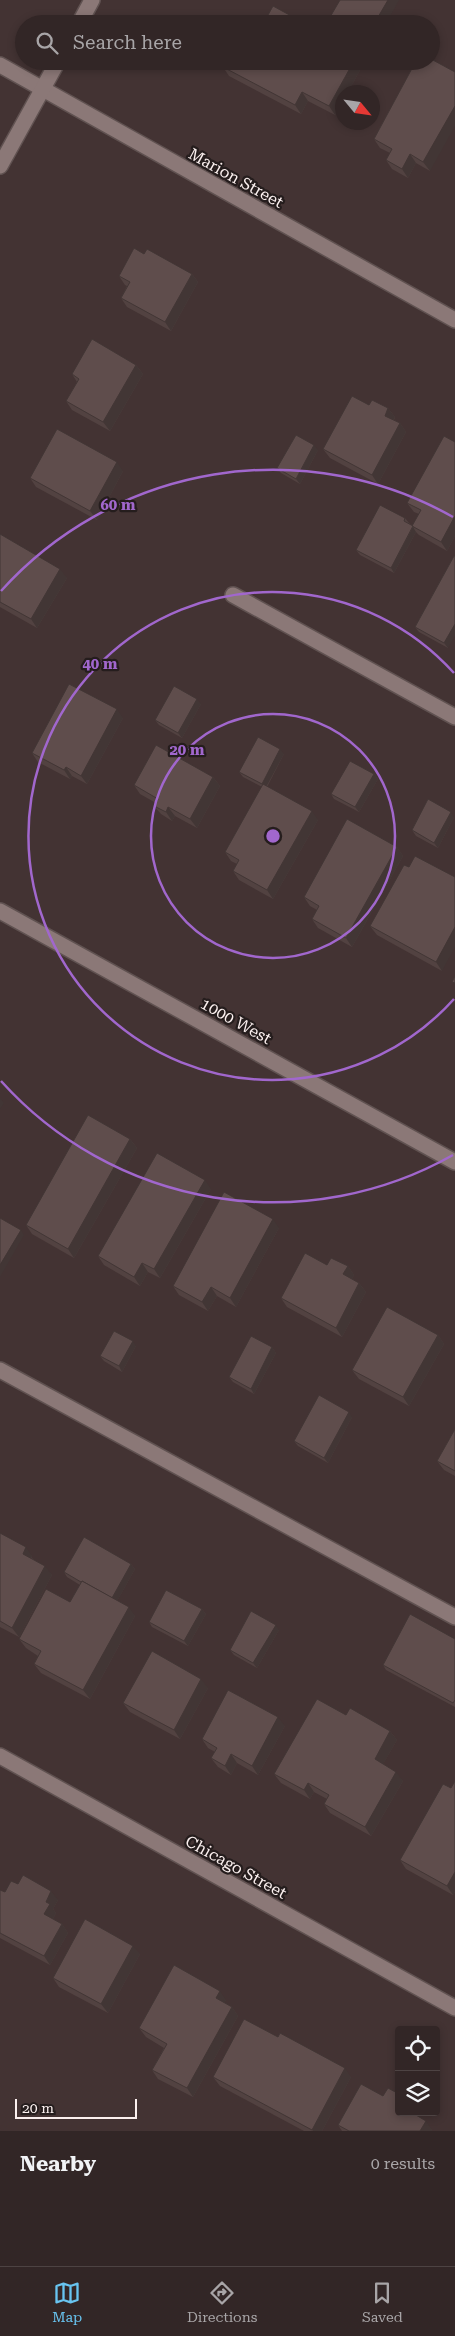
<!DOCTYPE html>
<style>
body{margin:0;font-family:"Roboto Serif",serif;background:#3d3232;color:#f1f3f6}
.controls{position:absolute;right:15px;bottom:15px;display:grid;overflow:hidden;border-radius:5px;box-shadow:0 2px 8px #0003}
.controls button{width:45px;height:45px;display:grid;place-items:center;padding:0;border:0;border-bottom:1px solid #4d4343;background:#322626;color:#f1f3f6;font:25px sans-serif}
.compass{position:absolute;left:335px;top:85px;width:45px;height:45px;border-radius:50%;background:#322626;box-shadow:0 2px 8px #0003;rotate:119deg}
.scale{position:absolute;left:15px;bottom:12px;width:122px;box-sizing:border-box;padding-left:5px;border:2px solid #fbf0ef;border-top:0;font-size:14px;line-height:18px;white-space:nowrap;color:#fbf0ef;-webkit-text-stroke:4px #251d1d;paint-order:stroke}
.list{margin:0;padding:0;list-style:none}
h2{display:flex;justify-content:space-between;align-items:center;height:65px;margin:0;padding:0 20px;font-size:21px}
h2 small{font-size:16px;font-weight:400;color:#a8a5a7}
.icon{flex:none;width:28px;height:28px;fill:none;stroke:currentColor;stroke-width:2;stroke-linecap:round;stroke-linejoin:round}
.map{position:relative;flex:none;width:455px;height:2131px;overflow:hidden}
.search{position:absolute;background:#322626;box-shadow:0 2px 8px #0003;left:15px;right:15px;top:15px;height:55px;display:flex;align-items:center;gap:12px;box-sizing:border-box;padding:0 18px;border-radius:28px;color:#a8a5a7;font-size:19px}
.sheet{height:135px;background:#322626}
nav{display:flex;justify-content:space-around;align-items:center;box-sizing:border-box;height:70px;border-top:1px solid #4d4343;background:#322626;font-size:14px;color:#a8a5a7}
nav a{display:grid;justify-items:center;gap:2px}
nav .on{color:#68c4f0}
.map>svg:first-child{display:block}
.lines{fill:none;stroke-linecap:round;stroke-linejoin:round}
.minor-casing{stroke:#605251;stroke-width:18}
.minor{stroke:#8b7877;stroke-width:15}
.wall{fill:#524241}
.shaded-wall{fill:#423635}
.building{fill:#5f4d4c;stroke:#423635}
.ring{fill:none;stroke:#a167cd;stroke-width:2.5}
.labels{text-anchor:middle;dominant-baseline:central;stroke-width:4.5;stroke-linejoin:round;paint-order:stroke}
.street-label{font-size:16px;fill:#fbf0ef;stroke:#251d1d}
.centre{fill:#a167cd;stroke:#251d1d;stroke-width:2.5}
.ring-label{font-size:15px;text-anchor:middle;font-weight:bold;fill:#a167cd;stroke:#251d1d;stroke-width:4.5;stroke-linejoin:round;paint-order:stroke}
</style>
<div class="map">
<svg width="455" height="2131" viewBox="0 0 455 2131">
<rect width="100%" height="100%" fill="#433333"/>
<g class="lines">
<!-- minor casing -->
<g class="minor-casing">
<g id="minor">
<path d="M79,24L92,0"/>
<path d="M0,65L455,320"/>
<path d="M0,166L58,61"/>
<path d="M233,595L455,717"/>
<path d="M0,911L455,1162"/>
<path d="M0,1370L455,1617"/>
<path d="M0,1756L455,2008"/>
</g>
</g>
<!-- minor -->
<use href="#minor" class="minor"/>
</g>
<!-- wall -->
<g class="wall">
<path d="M226,61H365L348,92H342V102L335,115L308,101L301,114L229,76L223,67Z"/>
<path d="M416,61L430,171L416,163L408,178L392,169L386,160L390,153L380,148L374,139Z"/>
<path d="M144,254L192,274L198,282L171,331L127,307L121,298L127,286L125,285L119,276Z"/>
<path d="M136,365L143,374L110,431L72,410L66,401L77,382L72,374Z"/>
<path d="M369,405L388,408L395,417L394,420L400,423L406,432L378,484L330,458L323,449Z"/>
<path d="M455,442V536L447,551L419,535L416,532L394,573L360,555L356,550L405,518L409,523L413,526L419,514L414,512L407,503Z"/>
<path d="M318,450L300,484L281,473L277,468Z"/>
<path d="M123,471L97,520L36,487L30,478Z"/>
<path d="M0,534L67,578L37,628L0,607Z"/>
<path d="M454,556L448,648L419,632L415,627Z"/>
<path d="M201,704L182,738L159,725L155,720Z"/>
<path d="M123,718L87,784L72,776L70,779L38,762L32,753Z"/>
<path d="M284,754L267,787L318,820L273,899L239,880L233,871L237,864L231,861L225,852L262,787L243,777L239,772Z"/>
<path d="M374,774L378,779L359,812L334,799L331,794Z"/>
<path d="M213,777L220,786L197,828L175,816L172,821L161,814L154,806L156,803L140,794L134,785Z"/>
<path d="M454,817L438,848L416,836L412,830Z"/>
<path d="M397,847L403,856L352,947L318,928L312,919L317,910L310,906L304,897Z"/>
<path d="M409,867L442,971L377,935L370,926Z"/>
<path d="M130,1139L137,1148L74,1258L32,1234L26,1225Z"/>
<path d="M211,1189L160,1278L148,1272L140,1286L104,1265L98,1256Z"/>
<path d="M279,1228L236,1307L217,1296L208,1311L179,1295L173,1286Z"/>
<path d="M327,1265L348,1266L354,1275L352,1279L359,1283L366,1292L342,1337L287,1307L281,1298Z"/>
<path d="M438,1335L444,1344L409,1406L359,1379L352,1370Z"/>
<path d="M136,1346L122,1372L104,1361L100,1356Z"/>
<path d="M272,1347L276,1353L254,1394L233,1382L229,1377Z"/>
<path d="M352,1417L328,1463L298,1446L294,1441Z"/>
<path d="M455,1429V1476L444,1470L437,1461Z"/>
<path d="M0,1533L32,1556V1558L52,1575L19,1637L0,1627Z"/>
<path d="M131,1564L135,1569L117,1601L135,1616L90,1699L41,1673L34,1664L38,1656L26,1648L19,1639L70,1602L80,1585L67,1577L64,1572Z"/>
<path d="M202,1609L206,1614L188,1646L152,1627L149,1622Z"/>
<path d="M279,1630L257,1668L234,1655L230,1650Z"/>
<path d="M455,1639V1707L386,1670L383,1665Z"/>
<path d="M208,1688L180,1739L130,1712L123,1703Z"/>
<path d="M346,1715L390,1731L397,1740L383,1764L403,1781L371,1836L330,1813L324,1804L327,1799L314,1792L310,1799L281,1783L274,1774Z"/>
<path d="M285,1726L258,1775L237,1763L231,1775L218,1767L211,1758L215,1752L208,1748L202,1739Z"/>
<path d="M455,1781V1892L453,1895L406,1869L400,1860L451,1788Z"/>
<path d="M18,1884L58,1900L53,1909L56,1913L53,1919L62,1924L68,1933L50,1965L0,1938V1890L5,1892Z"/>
<path d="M140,1954L108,2013L59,1987L53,1978Z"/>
<path d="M226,2000L224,2003L232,2007L238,2016L193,2097L158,2079L152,2070L164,2048L146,2037L139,2028Z"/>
<path d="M278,2037L351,2077L322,2131H304L220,2086L213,2077Z"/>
<path d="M415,2115L432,2130V2131H342L338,2125Z"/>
</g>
<!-- shaded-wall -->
<g class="shaded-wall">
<path d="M388,0H399L386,24H374Z"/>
<path d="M354,61H365L348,92H342V102L335,115L329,106Z"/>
<path d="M302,92L308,101L301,114L295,105Z"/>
<path d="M455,106V126L430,171L423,162Z"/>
<path d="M410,154L416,163L408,178L402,169Z"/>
<path d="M192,274L198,282L171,331L165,322Z"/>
<path d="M136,365L143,374L110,431L103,422Z"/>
<path d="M388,408L395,417L391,424L385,416Z"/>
<path d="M400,423L406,432L378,484L372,475Z"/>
<path d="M314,445L318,450L300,484L296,479Z"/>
<path d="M117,462L123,471L97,520L90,511Z"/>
<path d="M455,516V536L447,551L441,542Z"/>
<path d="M413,527L416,532L394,573L391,568Z"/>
<path d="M60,569L67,578L37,628L31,619Z"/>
<path d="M455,624V636L448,648L444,643Z"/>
<path d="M197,699L201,704L182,738L178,733Z"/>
<path d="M117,709L123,718L87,784L81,776Z"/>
<path d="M280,749L284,754L265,789L262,784Z"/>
<path d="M66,767L72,776L70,779L64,770Z"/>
<path d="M374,774L378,779L359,812L355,807Z"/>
<path d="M213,777L220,786L197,828L190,819Z"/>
<path d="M168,807L175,816L172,821L166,812Z"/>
<path d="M312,811L318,820L273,899L267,890Z"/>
<path d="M451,812L454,817L438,848L434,843Z"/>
<path d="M397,847L403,856L352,947L346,938Z"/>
<path d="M455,927V947L442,971L436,962Z"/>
<path d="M0,1098L4,1103L0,1109Z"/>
<path d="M130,1139L137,1148L74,1258L68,1249Z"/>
<path d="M205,1180L211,1189L160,1278L154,1269Z"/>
<path d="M273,1219L279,1228L236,1307L230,1298Z"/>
<path d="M21,1230L24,1235L0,1277V1265Z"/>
<path d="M142,1263L148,1272L140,1286L134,1277Z"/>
<path d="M348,1266L354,1275L350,1283L343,1274Z"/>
<path d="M359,1283L366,1292L342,1337L336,1328Z"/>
<path d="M211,1287L217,1296L208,1311L202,1302Z"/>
<path d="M438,1335L444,1344L409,1406L403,1397Z"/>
<path d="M133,1341L136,1346L122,1372L119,1366Z"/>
<path d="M272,1347L276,1353L254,1394L251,1389Z"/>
<path d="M349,1412L352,1417L328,1463L324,1458Z"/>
<path d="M26,1547L32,1556L30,1563L23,1554Z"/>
<path d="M131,1564L135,1569L115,1605L111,1600Z"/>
<path d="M45,1566L52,1575L19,1637L12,1628Z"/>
<path d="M129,1607L135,1616L90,1699L83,1690Z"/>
<path d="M202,1609L206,1614L188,1646L184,1641Z"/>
<path d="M276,1625L279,1630L257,1668L253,1663Z"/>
<path d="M201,1679L208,1688L180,1739L174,1730Z"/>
<path d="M278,1717L285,1726L258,1775L252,1766Z"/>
<path d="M390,1731L397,1740L381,1768L375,1759Z"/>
<path d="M231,1754L237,1763L231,1775L225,1766Z"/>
<path d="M396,1772L403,1781L371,1836L365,1827Z"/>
<path d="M308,1783L314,1792L310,1799L304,1790Z"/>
<path d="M455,1872V1892L453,1895L447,1886Z"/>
<path d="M51,1891L58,1900L53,1909L56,1913L51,1923L44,1914L46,1902Z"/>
<path d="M62,1924L68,1933L50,1965L44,1956Z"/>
<path d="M133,1946L140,1954L108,2013L101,2004Z"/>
<path d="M220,1991L226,2000L222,2007L216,1998Z"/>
<path d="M232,2007L238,2016L193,2097L187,2088Z"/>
<path d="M345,2068L351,2077L322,2131H313L312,2130Z"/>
<path d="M426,2121L432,2130V2131H420Z"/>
</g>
<!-- building -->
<g class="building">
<path d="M340,0H388L374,24H326Z"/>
<path d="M273,6L306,24H263Z"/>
<path d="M249,18L259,24H246Z"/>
<path d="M431,59L455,72V106L423,162L410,154L402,169L386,160L392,149L374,139L416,61H431Z"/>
<path d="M226,61H354L329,106L302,92L295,105L223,67Z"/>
<path d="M134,248L144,254L147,249L192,274L165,322L121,298L130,282L119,276Z"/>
<path d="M92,339L136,365L103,422L66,401L79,379L72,374Z"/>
<path d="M352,396L369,405L372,400L388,408L385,416L400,423L372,475L323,449Z"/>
<path d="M57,429L117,462L90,511L30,478Z"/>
<path d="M296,435L314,445L296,479L277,468Z"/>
<path d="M444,436L455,442V516L441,542L412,526L421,510L407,503Z"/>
<path d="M380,505L405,518L404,521L413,526L391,568L356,550Z"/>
<path d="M0,534L60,569L31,619L0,602Z"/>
<path d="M454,556H455V624L444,643L415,627Z"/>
<path d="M69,684L117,709L81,776L66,767L64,770L32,753Z"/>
<path d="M174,686L197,699L178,733L155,720Z"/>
<path d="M258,737L280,749L262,784L239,772Z"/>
<path d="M156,745L213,777L190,819L168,807L166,812L154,806L158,799L134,785Z"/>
<path d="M350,761L374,774L355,807L331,794Z"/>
<path d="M263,784L312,811L267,890L233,871L239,860L225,852Z"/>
<path d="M428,799L451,812L434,843L412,830Z"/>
<path d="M347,819L397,847L346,938L312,919L319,906L304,897Z"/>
<path d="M415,856L455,877V927L436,962L370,926L404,865L409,867Z"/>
<path d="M455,976V983L452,982Z"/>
<path d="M88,1115L130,1139L68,1249L26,1225Z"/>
<path d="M157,1153L205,1180L154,1269L142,1263L134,1277L98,1256Z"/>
<path d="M224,1192L273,1219L230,1298L211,1287L202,1302L173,1286Z"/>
<path d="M0,1218L21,1230L0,1265Z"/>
<path d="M305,1253L327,1265L331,1258L348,1266L343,1274L359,1283L336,1328L281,1298Z"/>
<path d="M387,1307L438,1335L403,1397L352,1370Z"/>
<path d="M114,1331L133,1341L119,1366L100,1356Z"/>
<path d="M251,1336L272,1347L251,1389L229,1377Z"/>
<path d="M319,1395L349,1412L324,1458L294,1441Z"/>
<path d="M455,1429V1471L437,1461Z"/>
<path d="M0,1533L26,1547L23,1554L45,1566L12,1628L0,1621Z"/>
<path d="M84,1537L131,1564L112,1598L82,1581L81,1582L64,1572Z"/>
<path d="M82,1581L129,1607L83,1690L34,1664L41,1651L19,1639L46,1589L70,1602Z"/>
<path d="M166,1590L202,1609L184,1641L149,1622Z"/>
<path d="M251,1611L276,1625L253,1663L230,1650Z"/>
<path d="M410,1614L455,1639V1700L453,1703L383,1665Z"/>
<path d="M152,1651L201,1679L174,1730L123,1703Z"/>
<path d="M228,1690L278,1717L252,1766L231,1754L225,1766L211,1758L217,1748L202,1739Z"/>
<path d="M317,1699L346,1715L350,1708L390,1731L375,1759L396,1772L365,1827L324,1804L329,1795L308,1783L304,1790L274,1774Z"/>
<path d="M455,1781V1872L447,1886L400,1860L443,1784L451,1788Z"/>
<path d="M23,1875L51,1891L46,1902L50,1904L44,1914L62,1924L44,1956L0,1933V1890L5,1892L11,1881L18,1884Z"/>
<path d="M85,1919L133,1946L101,2004L53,1978Z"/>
<path d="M174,1965L220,1991L216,1998L232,2007L187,2088L152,2070L167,2044L139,2028Z"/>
<path d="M244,2019L278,2037L280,2033L345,2068L312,2130L213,2077Z"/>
<path d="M361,2084L383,2096L388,2088L399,2094V2112H411L426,2121L420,2131H349L338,2125Z"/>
</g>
<!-- distance rings -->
<g class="ring">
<circle cx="273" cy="836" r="122"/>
<path d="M454 999A244 244 0 1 1 454 673"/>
<path d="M453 1155A366 366 0 0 1 1 1081M1 591A366 366 0 0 1 453 517"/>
</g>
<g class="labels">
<!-- street labels -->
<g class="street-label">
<text transform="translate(236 178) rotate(29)">Marion Street</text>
<text transform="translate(236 1021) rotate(29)">1000 West</text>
<text transform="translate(236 1867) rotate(29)">Chicago Street</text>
</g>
</g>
<circle cx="273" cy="836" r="8" class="centre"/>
<g class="ring-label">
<text x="118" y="510">60 m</text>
<text x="100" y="669">40 m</text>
<text x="187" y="755">20 m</text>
</g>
</svg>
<div class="controls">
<button><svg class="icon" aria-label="locate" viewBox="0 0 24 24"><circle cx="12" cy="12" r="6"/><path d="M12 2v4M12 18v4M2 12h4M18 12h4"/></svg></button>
<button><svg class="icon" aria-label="layers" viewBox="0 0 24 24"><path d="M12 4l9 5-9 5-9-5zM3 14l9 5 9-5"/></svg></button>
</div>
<svg class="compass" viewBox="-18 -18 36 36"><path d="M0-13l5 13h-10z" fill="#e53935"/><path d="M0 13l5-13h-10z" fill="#a8a5a7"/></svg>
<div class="scale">20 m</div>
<div class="search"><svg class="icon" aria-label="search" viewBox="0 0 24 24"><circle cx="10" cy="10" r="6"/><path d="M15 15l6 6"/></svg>Search here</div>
</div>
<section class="sheet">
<h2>Nearby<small>0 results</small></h2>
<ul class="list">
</ul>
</section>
<nav>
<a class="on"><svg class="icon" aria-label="map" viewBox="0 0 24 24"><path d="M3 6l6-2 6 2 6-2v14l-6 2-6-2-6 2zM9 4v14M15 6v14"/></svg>Map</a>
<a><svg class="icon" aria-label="directions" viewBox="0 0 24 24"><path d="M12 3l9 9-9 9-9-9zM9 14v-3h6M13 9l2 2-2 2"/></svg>Directions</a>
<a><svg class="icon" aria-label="saved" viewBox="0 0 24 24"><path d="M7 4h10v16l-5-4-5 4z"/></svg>Saved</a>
</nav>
